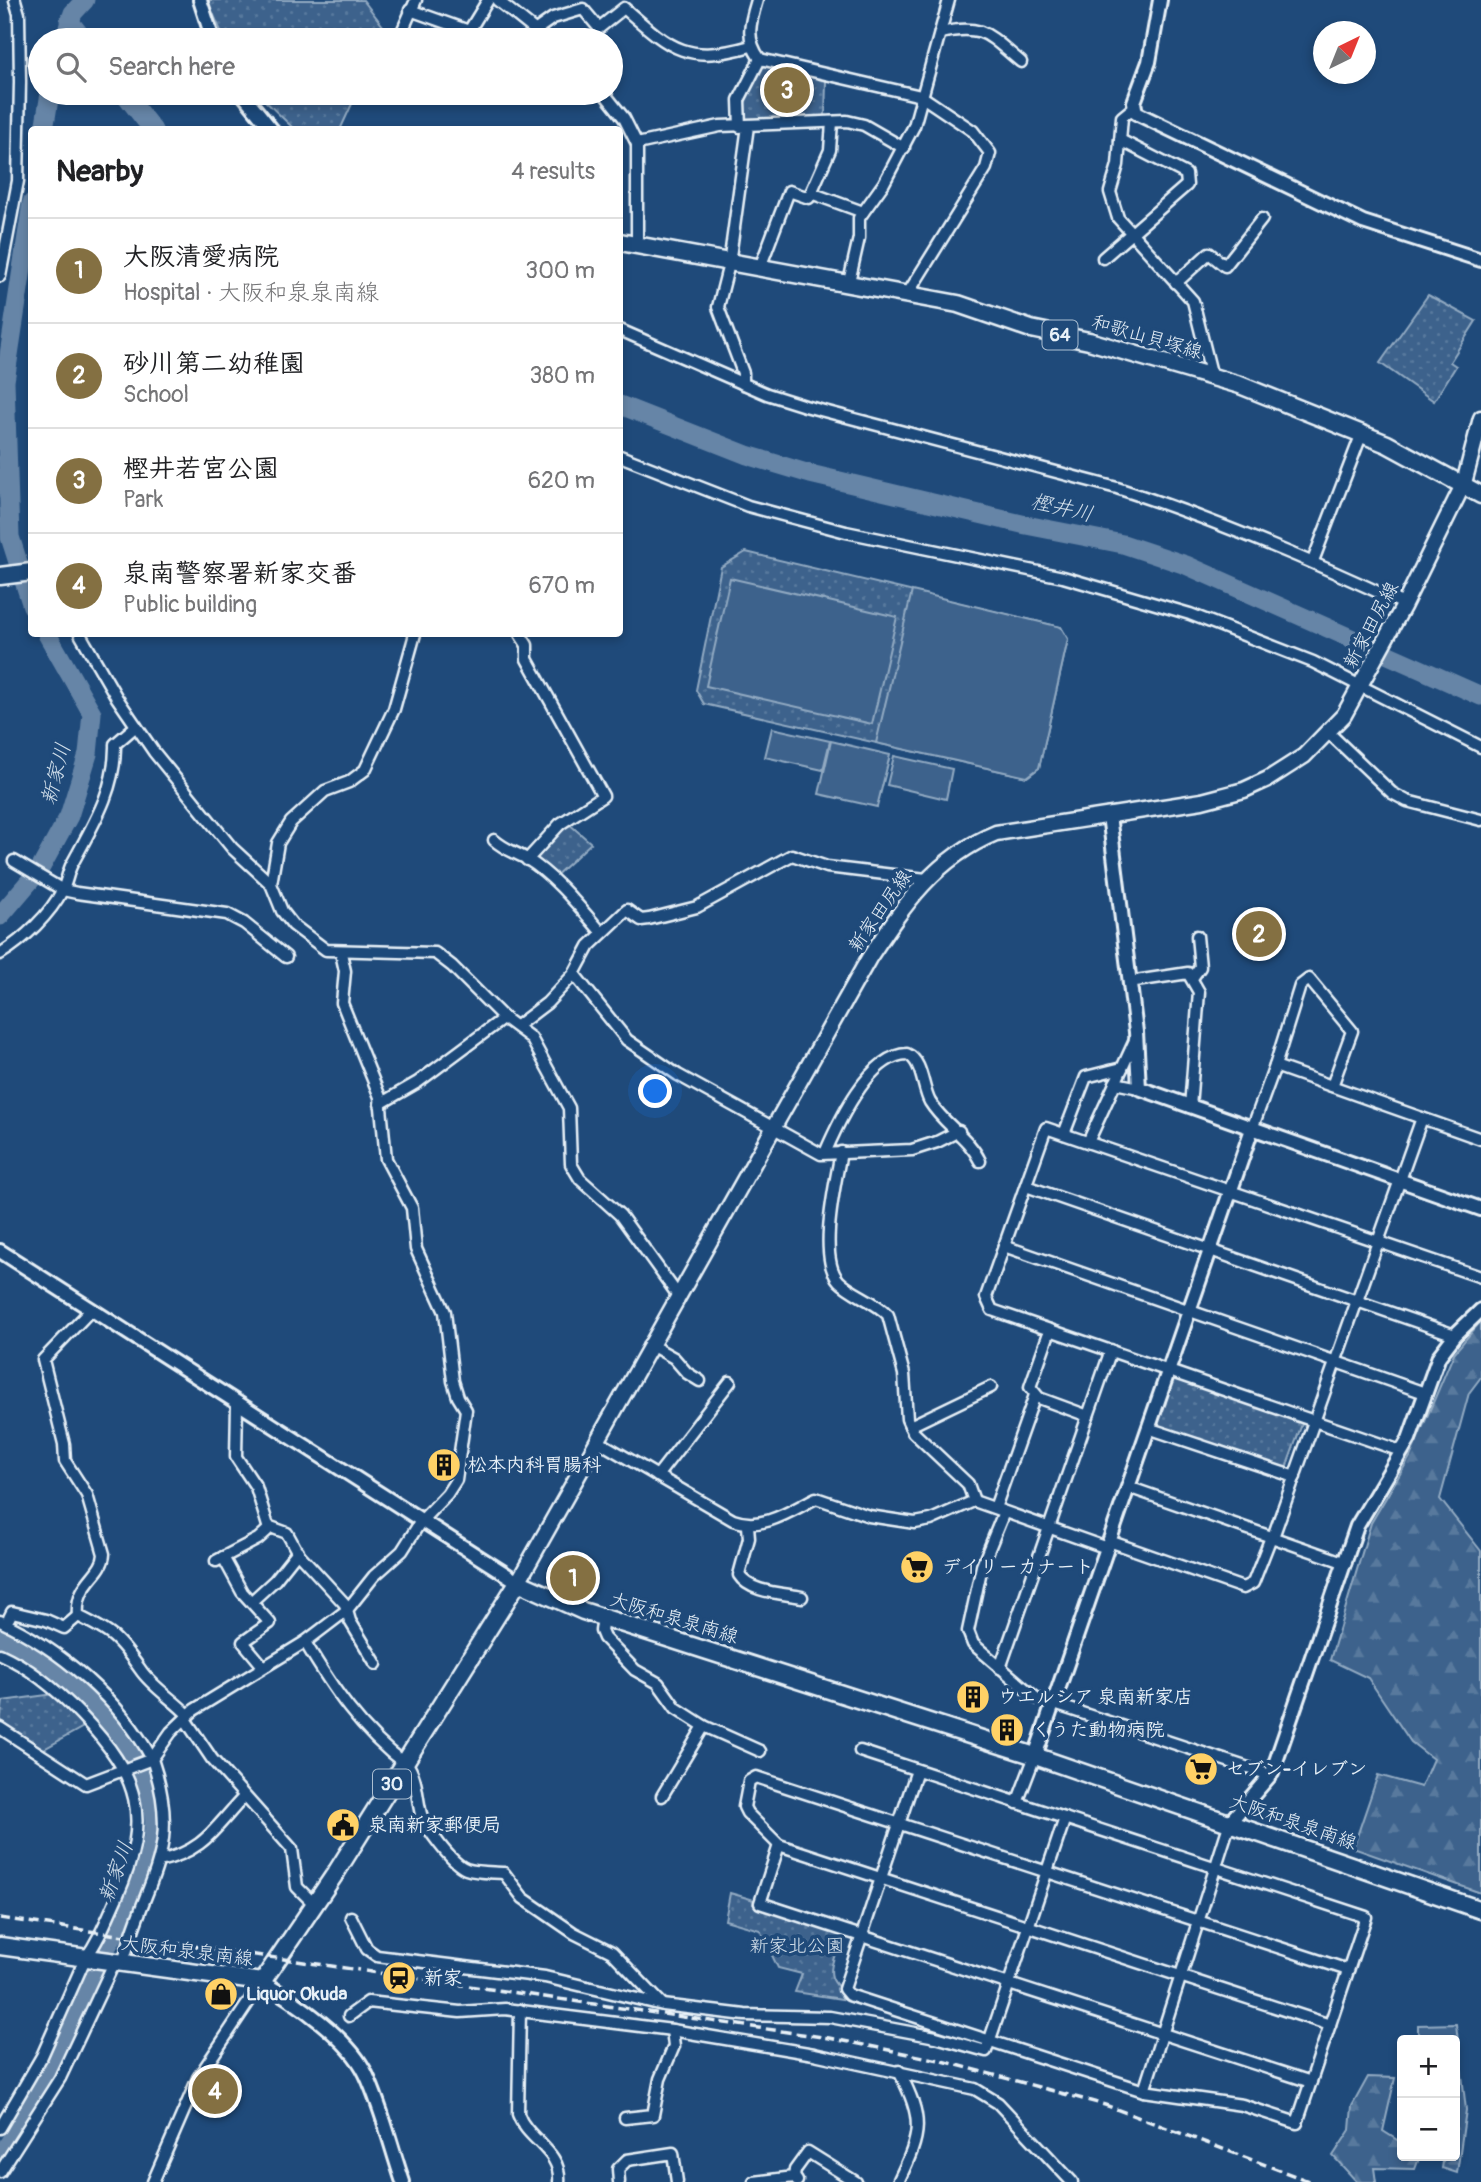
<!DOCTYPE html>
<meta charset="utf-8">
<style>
body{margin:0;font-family:Pangolin,"Klee One",sans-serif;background:#f2f2f2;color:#202124}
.controls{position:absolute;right:21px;bottom:21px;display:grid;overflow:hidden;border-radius:7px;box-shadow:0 4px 10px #0003}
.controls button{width:63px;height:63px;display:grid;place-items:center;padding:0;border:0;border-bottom:2px solid #e0e0e0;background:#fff;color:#202124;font:35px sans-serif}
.compass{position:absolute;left:1313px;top:21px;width:63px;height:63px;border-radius:50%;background:#fff;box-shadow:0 4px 10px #0003;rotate:43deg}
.you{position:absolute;left:656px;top:1092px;width:24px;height:24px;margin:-18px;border:5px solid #fff;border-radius:50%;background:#1a73e8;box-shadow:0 0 0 10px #1a73e833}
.badge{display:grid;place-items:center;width:46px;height:46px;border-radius:50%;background:#847042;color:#fff;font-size:23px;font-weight:700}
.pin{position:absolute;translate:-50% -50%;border:4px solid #fff;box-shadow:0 2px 7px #0006}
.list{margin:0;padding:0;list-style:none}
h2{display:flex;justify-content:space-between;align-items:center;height:91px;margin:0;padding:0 28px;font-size:30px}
h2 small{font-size:23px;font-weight:400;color:#757577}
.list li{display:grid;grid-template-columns:46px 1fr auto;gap:21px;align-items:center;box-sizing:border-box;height:105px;padding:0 28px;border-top:2px solid #e0e0e0}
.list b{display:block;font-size:26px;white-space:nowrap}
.list p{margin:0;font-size:23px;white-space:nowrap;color:#757577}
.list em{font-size:23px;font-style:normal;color:#757577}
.icon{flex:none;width:38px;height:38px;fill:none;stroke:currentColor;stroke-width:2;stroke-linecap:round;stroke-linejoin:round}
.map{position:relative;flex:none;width:1481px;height:2182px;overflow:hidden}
.search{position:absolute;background:#fff;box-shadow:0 4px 10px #0003;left:28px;top:28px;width:595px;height:77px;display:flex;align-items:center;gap:18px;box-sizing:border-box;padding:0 24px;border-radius:38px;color:#757577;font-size:26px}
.panel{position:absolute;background:#fff;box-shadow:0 4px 10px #0003;left:28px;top:126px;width:595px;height:511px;border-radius:7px}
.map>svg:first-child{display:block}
.green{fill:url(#green-dots);stroke:#92aac2;stroke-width:2}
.forest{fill:url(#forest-firs);stroke:#92aac2;stroke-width:2}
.pitch{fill:#3c628c;stroke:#92aac2;stroke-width:2}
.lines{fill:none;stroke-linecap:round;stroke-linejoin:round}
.river{stroke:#6685a7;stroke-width:19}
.minor-casing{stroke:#e8f1f8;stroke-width:15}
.tertiary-casing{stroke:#e8f1f8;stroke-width:18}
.secondary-casing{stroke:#e8f1f8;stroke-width:19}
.primary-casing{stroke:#e8f1f8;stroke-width:21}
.minor{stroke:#1f4a7a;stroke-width:10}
.tertiary{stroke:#1f4a7a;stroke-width:12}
.secondary{stroke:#1f4a7a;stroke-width:14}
.primary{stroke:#1f4a7a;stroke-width:16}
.rail{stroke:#e8f1f8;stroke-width:3.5;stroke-dasharray:10 5;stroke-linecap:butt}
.labels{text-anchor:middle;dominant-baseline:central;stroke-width:7;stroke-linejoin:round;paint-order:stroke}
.shield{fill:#1f4a7a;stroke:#acbfd2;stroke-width:2}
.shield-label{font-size:18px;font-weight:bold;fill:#e8f1f8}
.street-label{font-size:19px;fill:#e8f1f8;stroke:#1f4a7a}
.poi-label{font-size:19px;font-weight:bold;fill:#e8f1f8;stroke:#1f4a7a;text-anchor:start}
.park-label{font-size:19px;fill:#d7e3ed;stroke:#1f4a7a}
.water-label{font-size:21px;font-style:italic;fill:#d4e1ec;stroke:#1f4a7a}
</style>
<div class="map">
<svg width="1481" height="2182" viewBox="0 0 1481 2182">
<defs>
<pattern id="green-dots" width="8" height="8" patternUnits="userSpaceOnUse" patternTransform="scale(1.75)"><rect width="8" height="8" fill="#3c628c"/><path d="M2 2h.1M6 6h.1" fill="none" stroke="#58799d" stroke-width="1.8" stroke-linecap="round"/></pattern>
<pattern id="forest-firs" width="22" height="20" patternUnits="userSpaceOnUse" patternTransform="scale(1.75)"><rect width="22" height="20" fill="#3c628c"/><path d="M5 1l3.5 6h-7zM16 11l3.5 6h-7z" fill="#58799d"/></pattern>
</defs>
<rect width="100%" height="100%" fill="#1f4a7a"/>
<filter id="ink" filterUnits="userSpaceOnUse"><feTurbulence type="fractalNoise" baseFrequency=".0143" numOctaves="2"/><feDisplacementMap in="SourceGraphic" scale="14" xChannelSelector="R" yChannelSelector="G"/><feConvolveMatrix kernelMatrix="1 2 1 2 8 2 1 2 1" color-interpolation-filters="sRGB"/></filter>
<g filter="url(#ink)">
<!-- green -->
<g class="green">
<path d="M207,0H363L386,30L382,40H225Z"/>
<path d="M764,63L826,81L825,119L744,122L743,99Z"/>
<path d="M257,93H357L340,130L294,129Z"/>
<path d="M1428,295L1476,321L1450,362L1456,366L1434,401L1380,363Z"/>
<path d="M746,552L1061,627L1068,639L1039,768L1027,777L704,704L696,690L721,567Z"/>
<path d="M568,823L591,843L552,879L533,858Z"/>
<path d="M1171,1375L1303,1421L1286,1468L1154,1426Z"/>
<path d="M54,1694L85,1726L42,1750L0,1724L3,1701Z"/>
<path d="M730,1893L754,1900L753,1904L841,1934C831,1972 820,1976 855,2001L795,1992L802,1974L778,1968L760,1930L725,1920Z"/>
</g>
<!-- forest -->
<g class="forest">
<path d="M1481,1321V1377L1469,1393L1440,1499L1481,1551V1893L1353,1848L1378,1775L1421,1787L1433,1759L1411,1742L1368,1678L1330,1660L1371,1523L1410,1457L1454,1353Z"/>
<path d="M1456,2024L1466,2110L1457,2173L1442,2168L1444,2156H1455V2040H1418V2025Z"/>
<path d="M1368,2077L1395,2078L1383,2131L1402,2143V2156H1420L1415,2169L1374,2168L1376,2182H1357L1333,2156L1350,2130L1352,2106Z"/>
</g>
<!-- pitch -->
<g class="pitch">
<path d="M730,578L897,617L872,724L706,686Z"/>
<path d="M912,591L1061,627L1068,639L1039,768L1027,777L876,743Z"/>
<path d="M772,728L830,741L823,770L765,757Z"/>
<path d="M831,741L890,755L877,807L819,794Z"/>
<path d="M894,756L952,769L946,799L887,785Z"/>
</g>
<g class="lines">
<!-- river -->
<g class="river">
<path d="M69,21L84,40"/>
<path d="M64,40L73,13L85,0"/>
<path d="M124,93L153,130"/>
<path d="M44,130L50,93"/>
<path d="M32,203L5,381L10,537L32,606"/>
<path d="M620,405L747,455L810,474L1026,525L1123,544L1186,565L1481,696"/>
<path d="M0,916L40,869L69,816L88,754L92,713L47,634"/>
<path d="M0,1639C68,1673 165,1751 153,1837C146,1891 110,1935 89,1982C79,2003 73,2026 63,2047C44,2085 23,2121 0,2158"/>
</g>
<!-- minor casing -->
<g class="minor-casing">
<g id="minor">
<path d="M497,0L547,40"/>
<path d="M757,0C750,23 745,38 760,59L921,96L973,131L990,153L986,168L907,295"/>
<path d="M410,10L469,31L488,0"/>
<path d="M536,30L553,18L583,9L599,28L624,8C672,50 687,64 751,46"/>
<path d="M940,33C984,23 988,35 1021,62"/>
<path d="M401,34L416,0"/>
<path d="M604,93L624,118L637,144V246"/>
<path d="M1133,108L1122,117L1118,165L1110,192L1118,218L1193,301L1212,377"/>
<path d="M740,127L739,100L760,59"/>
<path d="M637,144L720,126L847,121L864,125L904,148"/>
<path d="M811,193L863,212"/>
<path d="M1103,258L1187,185L1186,174L1120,140"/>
<path d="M759,270L789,191L809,198L811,193L830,150L832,122"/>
<path d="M0,276L18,181L20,82L19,14L15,0"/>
<path d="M849,282L859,238V218L884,183L914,126L949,0"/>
<path d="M1176,283L1209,253L1225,266L1262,219"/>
<path d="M620,330L767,394L805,406L1117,488C1216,520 1310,560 1404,604"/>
<path d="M743,384V373L718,307L729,264L748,126"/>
<path d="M620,456L748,506L846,532L1063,577L1190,614L1313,662L1481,747"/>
<path d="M1313,561L1362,433"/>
<path d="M80,634L117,698L154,752L232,848L271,884L282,911L293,925L326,950L435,953L452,966L504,1018L531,1038L569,1108L571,1164L580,1179L620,1215L677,1294"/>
<path d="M520,634L527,645V659L603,796L560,824L527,860"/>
<path d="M1328,732L1392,793L1407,801L1481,820"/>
<path d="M494,840C505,850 515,852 527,859C556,877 580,908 602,933"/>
<path d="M14,861L63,890L77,893L227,914L244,923L286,957"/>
<path d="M271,884L278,843L291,822L325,791L349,782L365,770L394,709L415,634"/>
<path d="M0,954C24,939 50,915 63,889C67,881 68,871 72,864C93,825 116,789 115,744L136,726"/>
<path d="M574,974L627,1040L678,1075L821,1154L912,1150L937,1142L959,1131"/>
<path d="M1192,978L1200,967L1197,936"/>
<path d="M1129,982L1188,973L1199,992L1190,1107"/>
<path d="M518,1025L547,1003L574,974L589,946L627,910L641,920L649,919L697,907L792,855L827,867L926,879"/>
<path d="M1275,1066L1300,986L1309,979L1352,1031L1332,1086"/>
<path d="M1115,1083L1139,1088"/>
<path d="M380,1104L418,1082L504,1018"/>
<path d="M1252,1129L1275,1066L1481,1139"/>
<path d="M1064,1134L1086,1077L1122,1068"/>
<path d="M1089,1140L1136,1038"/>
<path d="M841,1152C836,1181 817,1258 839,1281C853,1295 874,1300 888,1315L904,1374L907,1419L913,1432L968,1484L974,1501"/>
<path d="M825,1153C838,1123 869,1055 907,1054C923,1061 922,1088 930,1102C944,1125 968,1136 980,1161"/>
<path d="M1026,1186L1455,1335"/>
<path d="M1004,1246L1425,1393"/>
<path d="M92,1309L43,1360L64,1444L65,1461L87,1495L104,1554C103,1576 75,1581 78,1616C113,1633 118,1638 140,1669C151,1686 174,1700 188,1715"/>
<path d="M1050,1330L1030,1387L1039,1398L1088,1416"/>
<path d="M649,1344L674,1358L687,1373L700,1381"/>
<path d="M237,1404L236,1457L256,1487L268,1526L287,1533L298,1553L345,1604L350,1621L376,1664"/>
<path d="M910,1426L991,1387"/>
<path d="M1148,1428L1295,1477"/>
<path d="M596,1440L733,1520C763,1531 790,1511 816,1498L869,1516L915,1523L931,1520L974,1501L1107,1548"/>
<path d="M1401,1451L992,1310L986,1297L1046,1128L1481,1277"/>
<path d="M657,1476L730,1382"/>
<path d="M1128,1487L1346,1563"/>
<path d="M995,1508L1035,1395"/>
<path d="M1004,1512L982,1566L968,1631L973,1644L1036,1698L1270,1775"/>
<path d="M748,1526L749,1538L739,1575C750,1593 783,1593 802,1597"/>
<path d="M1273,1537L1422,1118"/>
<path d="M1109,1541L1243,1588L1253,1583L1271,1537"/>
<path d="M223,1557L242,1592L270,1623L243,1642L263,1666"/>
<path d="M216,1561L258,1539L270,1528"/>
<path d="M252,1601L275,1580L298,1551"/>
<path d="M603,1617L601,1631L604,1638L635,1670L658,1683L676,1708L704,1726L760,1751"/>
<path d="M9,1618L12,1612L46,1620L64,1628L78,1616"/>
<path d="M0,1621C60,1649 120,1700 152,1759L86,1784L0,1728"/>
<path d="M305,1642C333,1689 361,1731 405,1764"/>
<path d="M0,1654C31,1668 57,1690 81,1715C140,1777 152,1817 117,1897C107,1919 99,1940 85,1959L42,2056L0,2128"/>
<path d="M1000,1668L1111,1350"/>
<path d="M185,1719L212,1759L292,1849L297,1887L314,1904"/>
<path d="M860,1751L1366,1917L1297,2123L1242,2105L1144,2091L849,1995L844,1989L917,1770"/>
<path d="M406,1762C418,1779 416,1795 421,1814C426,1828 451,1863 466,1869C477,1873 493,1872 504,1873L523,1898L574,1933L612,1952L662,2004"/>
<path d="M662,1796L704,1726"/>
<path d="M1017,1803L1035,1756"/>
<path d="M779,1845L760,1903L1311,2082"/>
<path d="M159,1861C205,1851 214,1828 244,1797"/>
<path d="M351,1917L367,1949L377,1956L545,1977L663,2005L745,2015L830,2017L936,2037L986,2051L1065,1818"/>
<path d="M123,1964C144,1878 184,1853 152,1759L171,1732L194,1710L305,1642L347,1610L374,1576L402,1551L421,1521L447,1494L456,1480L466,1410L458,1397L453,1381L445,1312L416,1249L412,1208L386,1159L380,1097L342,1003L345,971L341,953"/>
<path d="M520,2010L518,2114C527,2140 562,2151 559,2182"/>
<path d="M349,2016L368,2002L460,2012L505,2009L672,2030L814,2054L975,2089L998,2103L1072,2182"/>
<path d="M1330,2025L779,1845L747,1813L744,1807L749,1781L756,1777L1348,1970"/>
<path d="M1144,2091L1230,1822"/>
<path d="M625,2118L653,2115L660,2079L674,2046L672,2030"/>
<path d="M0,2172L60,2078L114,1963"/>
<path d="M794,2177L795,2170L808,2152L856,2182"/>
<path d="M153,2182L198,2078L262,1982"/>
<path d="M619,2182L618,2169L627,2160L673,2153L677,2182"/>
<path d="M754,2182L794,2177L797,2181"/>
<path d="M898,2182C922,2132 924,2121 899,2071"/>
</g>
</g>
<!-- tertiary casing -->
<g class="tertiary-casing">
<g id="tertiary">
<path d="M200,0L213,40"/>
<path d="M1160,0L1149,62L1134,102L1136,113L1363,222L1481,260"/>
<path d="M242,93L272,130"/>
<path d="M1109,815L1136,1032L1139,1088L1481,1209"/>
<path d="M0,1251L518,1582"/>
<path d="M1035,1756L1252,1129"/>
<path d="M1230,1822L1272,1773L1357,1526L1409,1439L1439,1356L1455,1335L1481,1310"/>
<path d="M262,1982C295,2001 350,2039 366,2074C382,2108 391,2147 403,2182"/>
</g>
</g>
<!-- secondary casing -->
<g class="secondary-casing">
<path id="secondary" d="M518,1582L869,958C904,905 935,858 996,833L1202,801L1244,790L1268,779L1304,756L1344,715L1403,607L1464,483L1481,418"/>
</g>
<!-- primary casing -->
<g class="primary-casing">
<g id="primary">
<path d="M620,242L958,304L1031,329L1089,341L1240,385L1387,444L1481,495"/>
<path d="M0,576L32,572"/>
<path d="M0,1946L262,1982L337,1871L518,1582L583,1611L1035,1756L1481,1910"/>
</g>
</g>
<!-- minor -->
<use href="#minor" class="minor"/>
<!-- tertiary -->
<use href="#tertiary" class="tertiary"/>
<!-- secondary -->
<use href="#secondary" class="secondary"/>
<!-- primary -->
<use href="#primary" class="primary"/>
<!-- rail -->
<g class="rail">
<path d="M0,1918L359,1970"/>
<path d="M365,1971L829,2038L939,2060L1105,2105L1311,2182"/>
</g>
</g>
</g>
<!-- icons -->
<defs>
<g id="building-disc" transform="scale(1.75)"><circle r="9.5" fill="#ffd166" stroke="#1f4a7a"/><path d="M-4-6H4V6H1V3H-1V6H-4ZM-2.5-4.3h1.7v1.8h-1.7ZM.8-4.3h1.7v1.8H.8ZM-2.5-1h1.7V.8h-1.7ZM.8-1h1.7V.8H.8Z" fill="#111"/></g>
<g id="supermarket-disc" transform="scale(1.75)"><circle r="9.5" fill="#ffd166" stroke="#1f4a7a"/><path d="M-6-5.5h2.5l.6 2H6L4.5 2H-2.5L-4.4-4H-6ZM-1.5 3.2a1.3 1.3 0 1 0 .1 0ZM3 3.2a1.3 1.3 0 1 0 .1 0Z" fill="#111"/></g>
<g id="civic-disc" transform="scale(1.75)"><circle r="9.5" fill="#ffd166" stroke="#1f4a7a"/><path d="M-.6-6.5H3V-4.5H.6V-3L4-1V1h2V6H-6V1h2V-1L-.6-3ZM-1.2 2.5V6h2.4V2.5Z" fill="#111"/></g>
<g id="station-disc" transform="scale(1.75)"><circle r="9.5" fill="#ffd166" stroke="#1f4a7a"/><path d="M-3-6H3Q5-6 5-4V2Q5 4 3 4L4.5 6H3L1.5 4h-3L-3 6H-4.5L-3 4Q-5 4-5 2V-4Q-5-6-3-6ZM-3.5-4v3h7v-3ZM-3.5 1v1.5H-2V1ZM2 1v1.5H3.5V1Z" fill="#111"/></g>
<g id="shop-disc" transform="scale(1.75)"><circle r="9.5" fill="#ffd166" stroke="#1f4a7a"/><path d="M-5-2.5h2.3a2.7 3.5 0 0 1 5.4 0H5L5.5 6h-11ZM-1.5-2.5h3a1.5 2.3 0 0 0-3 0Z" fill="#111"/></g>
</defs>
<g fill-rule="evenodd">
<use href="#building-disc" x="444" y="1465"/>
<use href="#supermarket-disc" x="917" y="1567"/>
<use href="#building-disc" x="973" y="1697"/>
<use href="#building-disc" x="1007" y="1730"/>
<use href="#supermarket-disc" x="1201" y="1769"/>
<use href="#civic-disc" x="343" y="1825"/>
<use href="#station-disc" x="399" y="1978"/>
<use href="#shop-disc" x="221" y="1994"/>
</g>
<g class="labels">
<!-- shield labels -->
<g class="shield">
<rect x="1042.5" y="320.5" width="35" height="29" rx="5"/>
<rect x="373" y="1769.5" width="38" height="29" rx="5"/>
</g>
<g class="shield-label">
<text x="1060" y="335">64</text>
<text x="392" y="1784">30</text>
</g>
<!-- street labels -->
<g class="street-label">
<text transform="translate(1147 337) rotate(16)">和歌山貝塚線</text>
<text transform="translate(1371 625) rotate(-62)">新家田尻線</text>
<text transform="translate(880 911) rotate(-55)">新家田尻線</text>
<text transform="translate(674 1618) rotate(17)">大阪和泉泉南線</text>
<text transform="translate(1293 1822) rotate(19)">大阪和泉泉南線</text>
<text transform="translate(187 1951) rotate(7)">大阪和泉泉南線</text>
</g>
<!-- poi labels -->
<g class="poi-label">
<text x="468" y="1465">松本内科胃腸科</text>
<text x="942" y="1567">デイリーカナート</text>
<text x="998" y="1697">ウエルシア 泉南新家店</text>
<text x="1032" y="1730">くうた動物病院</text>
<text x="1226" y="1769">セブン-イレブン</text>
<text x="368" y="1825">泉南新家郵便局</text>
<text x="424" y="1978">新家</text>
<text x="246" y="1994">Liquor Okuda</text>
</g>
<!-- park labels -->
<g class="park-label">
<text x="797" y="1946">新家北公園</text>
</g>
<!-- water labels -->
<g class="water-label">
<text transform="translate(1062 508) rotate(13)">樫井川</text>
<text transform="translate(56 774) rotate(-75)">新家川</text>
<text transform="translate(116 1872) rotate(-70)">新家川</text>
</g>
</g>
</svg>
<div class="controls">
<button>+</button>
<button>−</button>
</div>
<svg class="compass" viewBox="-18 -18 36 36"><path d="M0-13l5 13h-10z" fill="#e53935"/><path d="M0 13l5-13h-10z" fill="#757577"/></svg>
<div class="you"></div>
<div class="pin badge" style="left:573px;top:1578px">1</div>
<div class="pin badge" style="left:1259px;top:934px">2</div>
<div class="pin badge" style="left:787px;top:90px">3</div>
<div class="pin badge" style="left:215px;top:2091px">4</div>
<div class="search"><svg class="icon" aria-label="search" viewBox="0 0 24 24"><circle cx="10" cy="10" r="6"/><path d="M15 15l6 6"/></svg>Search here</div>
<section class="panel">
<h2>Nearby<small>4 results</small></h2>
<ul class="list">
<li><span class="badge">1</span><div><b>大阪清愛病院</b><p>Hospital · 大阪和泉泉南線</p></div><em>300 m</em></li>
<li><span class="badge">2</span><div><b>砂川第二幼稚園</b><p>School</p></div><em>380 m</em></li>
<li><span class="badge">3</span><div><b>樫井若宮公園</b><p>Park</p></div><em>620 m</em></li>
<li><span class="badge">4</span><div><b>泉南警察署新家交番</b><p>Public building</p></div><em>670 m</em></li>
</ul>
</section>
</div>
